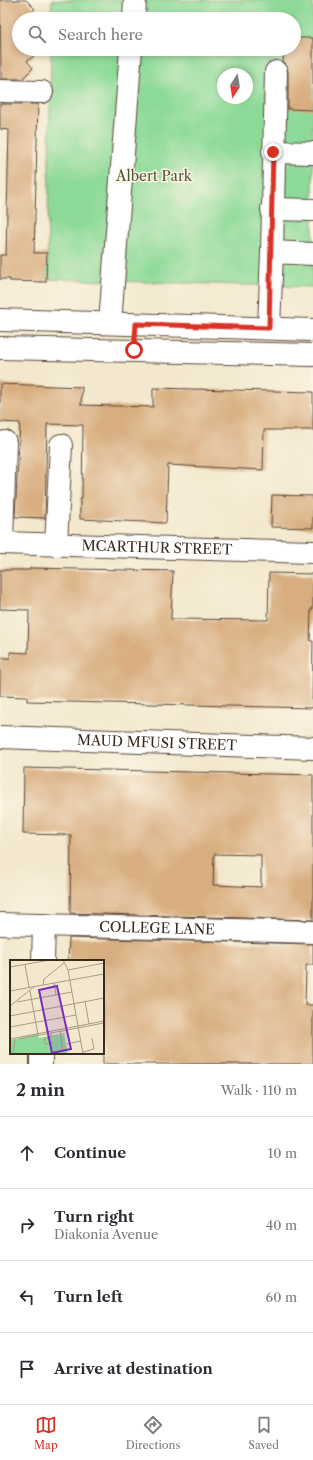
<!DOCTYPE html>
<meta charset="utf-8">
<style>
body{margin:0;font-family:"Libre Caslon Text",serif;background:#f2f2f3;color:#2b2b33}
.compass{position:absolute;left:217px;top:68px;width:36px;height:36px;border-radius:50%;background:#fff;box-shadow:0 2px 6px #0003;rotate:192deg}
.stop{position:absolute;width:12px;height:12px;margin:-9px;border:3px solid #d93025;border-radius:50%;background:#fff}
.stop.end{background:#d93025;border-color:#fff;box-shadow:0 1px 4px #0008}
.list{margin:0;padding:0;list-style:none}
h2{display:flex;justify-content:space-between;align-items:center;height:52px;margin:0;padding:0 16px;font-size:17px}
h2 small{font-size:13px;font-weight:400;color:#7c7c81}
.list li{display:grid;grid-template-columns:26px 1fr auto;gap:12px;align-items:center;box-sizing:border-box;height:72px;padding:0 16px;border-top:1px solid #e1e1e2}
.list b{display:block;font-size:15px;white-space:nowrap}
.list p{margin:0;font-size:13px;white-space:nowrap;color:#7c7c81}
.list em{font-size:13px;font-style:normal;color:#7c7c81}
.icon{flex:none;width:22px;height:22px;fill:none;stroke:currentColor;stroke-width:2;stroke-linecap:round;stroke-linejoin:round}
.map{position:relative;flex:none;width:313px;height:1064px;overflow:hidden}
.search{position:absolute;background:#fff;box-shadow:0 2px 6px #0003;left:12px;right:12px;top:12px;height:44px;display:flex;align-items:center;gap:10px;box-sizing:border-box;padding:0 14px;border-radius:22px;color:#7c7c81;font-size:15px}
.sheet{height:340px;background:#fff}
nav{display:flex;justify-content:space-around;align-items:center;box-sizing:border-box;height:56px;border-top:1px solid #e1e1e2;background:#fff;font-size:11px;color:#7c7c81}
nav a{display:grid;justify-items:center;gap:2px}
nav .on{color:#d93025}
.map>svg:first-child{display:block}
.green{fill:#8dda98;stroke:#64825b;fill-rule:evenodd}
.building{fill:#d8ad7f;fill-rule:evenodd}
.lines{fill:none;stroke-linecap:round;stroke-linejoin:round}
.minor-casing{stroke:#574638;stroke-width:24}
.minor{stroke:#fff;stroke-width:22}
.route{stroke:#d93025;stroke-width:5}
.labels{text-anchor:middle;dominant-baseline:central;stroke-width:3;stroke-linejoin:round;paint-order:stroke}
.park-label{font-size:14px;fill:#50563c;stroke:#fcf5e5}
.street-label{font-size:14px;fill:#3b2a1e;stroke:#fcf5e5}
.inset-road{fill:none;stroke:#a99c87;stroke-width:1}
.view{fill:#7b2cbf;fill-opacity:0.15;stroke:#7b2cbf;stroke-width:2}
.inset-edge{fill:none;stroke:#3b2a1e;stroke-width:2}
</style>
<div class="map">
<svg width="313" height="1064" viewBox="0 0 313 1064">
<rect width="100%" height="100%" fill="#fcf5e5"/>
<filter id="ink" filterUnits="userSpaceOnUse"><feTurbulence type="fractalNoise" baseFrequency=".025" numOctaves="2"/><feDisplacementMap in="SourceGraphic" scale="8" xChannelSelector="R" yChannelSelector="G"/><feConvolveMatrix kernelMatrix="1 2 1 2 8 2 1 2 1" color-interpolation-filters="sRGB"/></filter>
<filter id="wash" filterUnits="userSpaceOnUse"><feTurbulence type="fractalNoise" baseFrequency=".012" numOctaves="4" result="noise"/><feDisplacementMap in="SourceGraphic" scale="16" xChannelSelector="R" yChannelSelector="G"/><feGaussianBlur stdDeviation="0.9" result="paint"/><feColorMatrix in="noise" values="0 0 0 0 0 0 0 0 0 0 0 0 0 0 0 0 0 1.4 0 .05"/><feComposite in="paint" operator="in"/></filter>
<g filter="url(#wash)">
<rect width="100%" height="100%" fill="#f3e8cd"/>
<!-- green -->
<path class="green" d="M52,0H313V287L47,279L51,49H294V19H51ZM223,74H247V98H223Z"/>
<g id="blocks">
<!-- building -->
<g class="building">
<path d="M0,0H26L35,9L29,15L33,19H19V49H28L34,56L27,61L33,68L22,79H1Z"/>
<path d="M294,38H313V110L288,109V72L287,66L283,62L284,49H294Z"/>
<path d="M0,104H38L34,253H47L46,282L10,281V279H0V255H6L9,130L0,129Z"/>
<path d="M0,384L82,387L81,405L153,407V388L313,392V430H264L263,470L168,465L166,523L80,519V499H82L83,425L47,424L45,518L15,517L20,423L0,422Z"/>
<path d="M272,495L313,496V528L271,527Z"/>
<path d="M30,568L173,571L171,619L268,620L269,573L313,574V609H311L310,641H313L312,708L27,701V697L0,696V658H10V652L28,653L29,610L0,609V570H30Z"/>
<path d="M24,768L313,775V920L70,913L71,835L23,834ZM214,854L261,855V887L213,885Z"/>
<path d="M69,938L313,944V965H306L305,1005H313V1064H103V961H68Z"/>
</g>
</g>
</g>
<g filter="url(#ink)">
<use href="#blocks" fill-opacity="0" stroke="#574638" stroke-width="1"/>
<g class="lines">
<!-- minor casing -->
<g class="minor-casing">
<g id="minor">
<path d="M134,19L135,0"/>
<path d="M0,91L42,92"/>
<path d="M273,152L313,153"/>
<path d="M272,209L313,210"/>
<path d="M272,252L276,72"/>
<path d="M0,320L313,330"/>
<path d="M110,323L131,49"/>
<path d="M269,328L272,252L313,254"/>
<path d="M0,348L313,355"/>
<path id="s1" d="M0,543L313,552"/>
<path d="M2,543L5,442"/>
<path d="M56,545L61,445"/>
<path id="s2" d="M0,737L313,748"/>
<path id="s3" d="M0,924L313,932"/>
<path d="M43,961L44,925"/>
<path d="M41,1064V1053"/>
</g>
</g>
<!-- minor -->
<use href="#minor" class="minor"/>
</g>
</g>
<g class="lines" filter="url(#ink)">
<!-- route -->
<path class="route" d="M134,350L136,324L269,328L273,152"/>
</g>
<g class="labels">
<!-- park labels -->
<g class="park-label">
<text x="154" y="176">Albert Park</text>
</g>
<!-- street labels -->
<g class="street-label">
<text stroke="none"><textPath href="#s1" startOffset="157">MCARTHUR STREET</textPath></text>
<text stroke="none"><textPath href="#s2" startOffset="157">MAUD MFUSI STREET</textPath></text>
<text stroke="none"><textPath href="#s3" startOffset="157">COLLEGE LANE</textPath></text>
</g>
</g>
<!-- overview -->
<g transform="translate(10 960)">
<rect width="94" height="94" fill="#f3e8cd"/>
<path d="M54,73L58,94H0V80L27,74L29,78Z" fill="#8dda98"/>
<path class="inset-road" d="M53,0L58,10L73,94M15,5L19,27M0,7L40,0M58,10L94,3M44,23L46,35M33,25L34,19L54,3M0,31L94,14M20,31L28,75M75,41L79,64M7,42L62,32M0,46L25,26M0,56L94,38M0,67L66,55M50,71L53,92L51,93M41,73V77L34,79L35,84L43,83M0,79L94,61M9,79L94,63M57,84L71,81M73,92L84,89L82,78M3,94L5,79"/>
<path class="view" d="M47,26L61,89L42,93L29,30Z"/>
<rect width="94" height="94" class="inset-edge"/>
</g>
</svg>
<svg class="compass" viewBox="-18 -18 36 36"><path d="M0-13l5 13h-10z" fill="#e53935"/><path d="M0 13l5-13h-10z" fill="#7c7c81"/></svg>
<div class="stop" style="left:134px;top:350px"></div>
<div class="stop end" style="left:273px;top:152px"></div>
<div class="search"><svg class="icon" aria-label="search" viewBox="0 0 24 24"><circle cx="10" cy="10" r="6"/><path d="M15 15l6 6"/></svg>Search here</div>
</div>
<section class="sheet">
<h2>2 min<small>Walk · 110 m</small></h2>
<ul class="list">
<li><svg class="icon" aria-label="ahead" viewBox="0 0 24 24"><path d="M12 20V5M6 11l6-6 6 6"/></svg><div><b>Continue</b></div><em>10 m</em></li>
<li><svg class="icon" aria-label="right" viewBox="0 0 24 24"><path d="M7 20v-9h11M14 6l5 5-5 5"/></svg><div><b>Turn right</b><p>Diakonia Avenue</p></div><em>40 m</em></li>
<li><svg class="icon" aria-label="left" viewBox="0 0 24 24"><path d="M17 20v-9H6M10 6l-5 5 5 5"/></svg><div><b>Turn left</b></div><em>60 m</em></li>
<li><svg class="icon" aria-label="arrive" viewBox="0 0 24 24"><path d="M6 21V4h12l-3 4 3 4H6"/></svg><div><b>Arrive at destination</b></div></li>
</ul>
</section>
<nav>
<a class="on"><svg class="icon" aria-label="map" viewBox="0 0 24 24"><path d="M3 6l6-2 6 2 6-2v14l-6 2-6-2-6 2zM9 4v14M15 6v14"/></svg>Map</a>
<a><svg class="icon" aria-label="directions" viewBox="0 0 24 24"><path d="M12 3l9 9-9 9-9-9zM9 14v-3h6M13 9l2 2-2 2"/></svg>Directions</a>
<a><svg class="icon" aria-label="saved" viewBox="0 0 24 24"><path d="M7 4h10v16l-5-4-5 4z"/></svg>Saved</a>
</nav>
